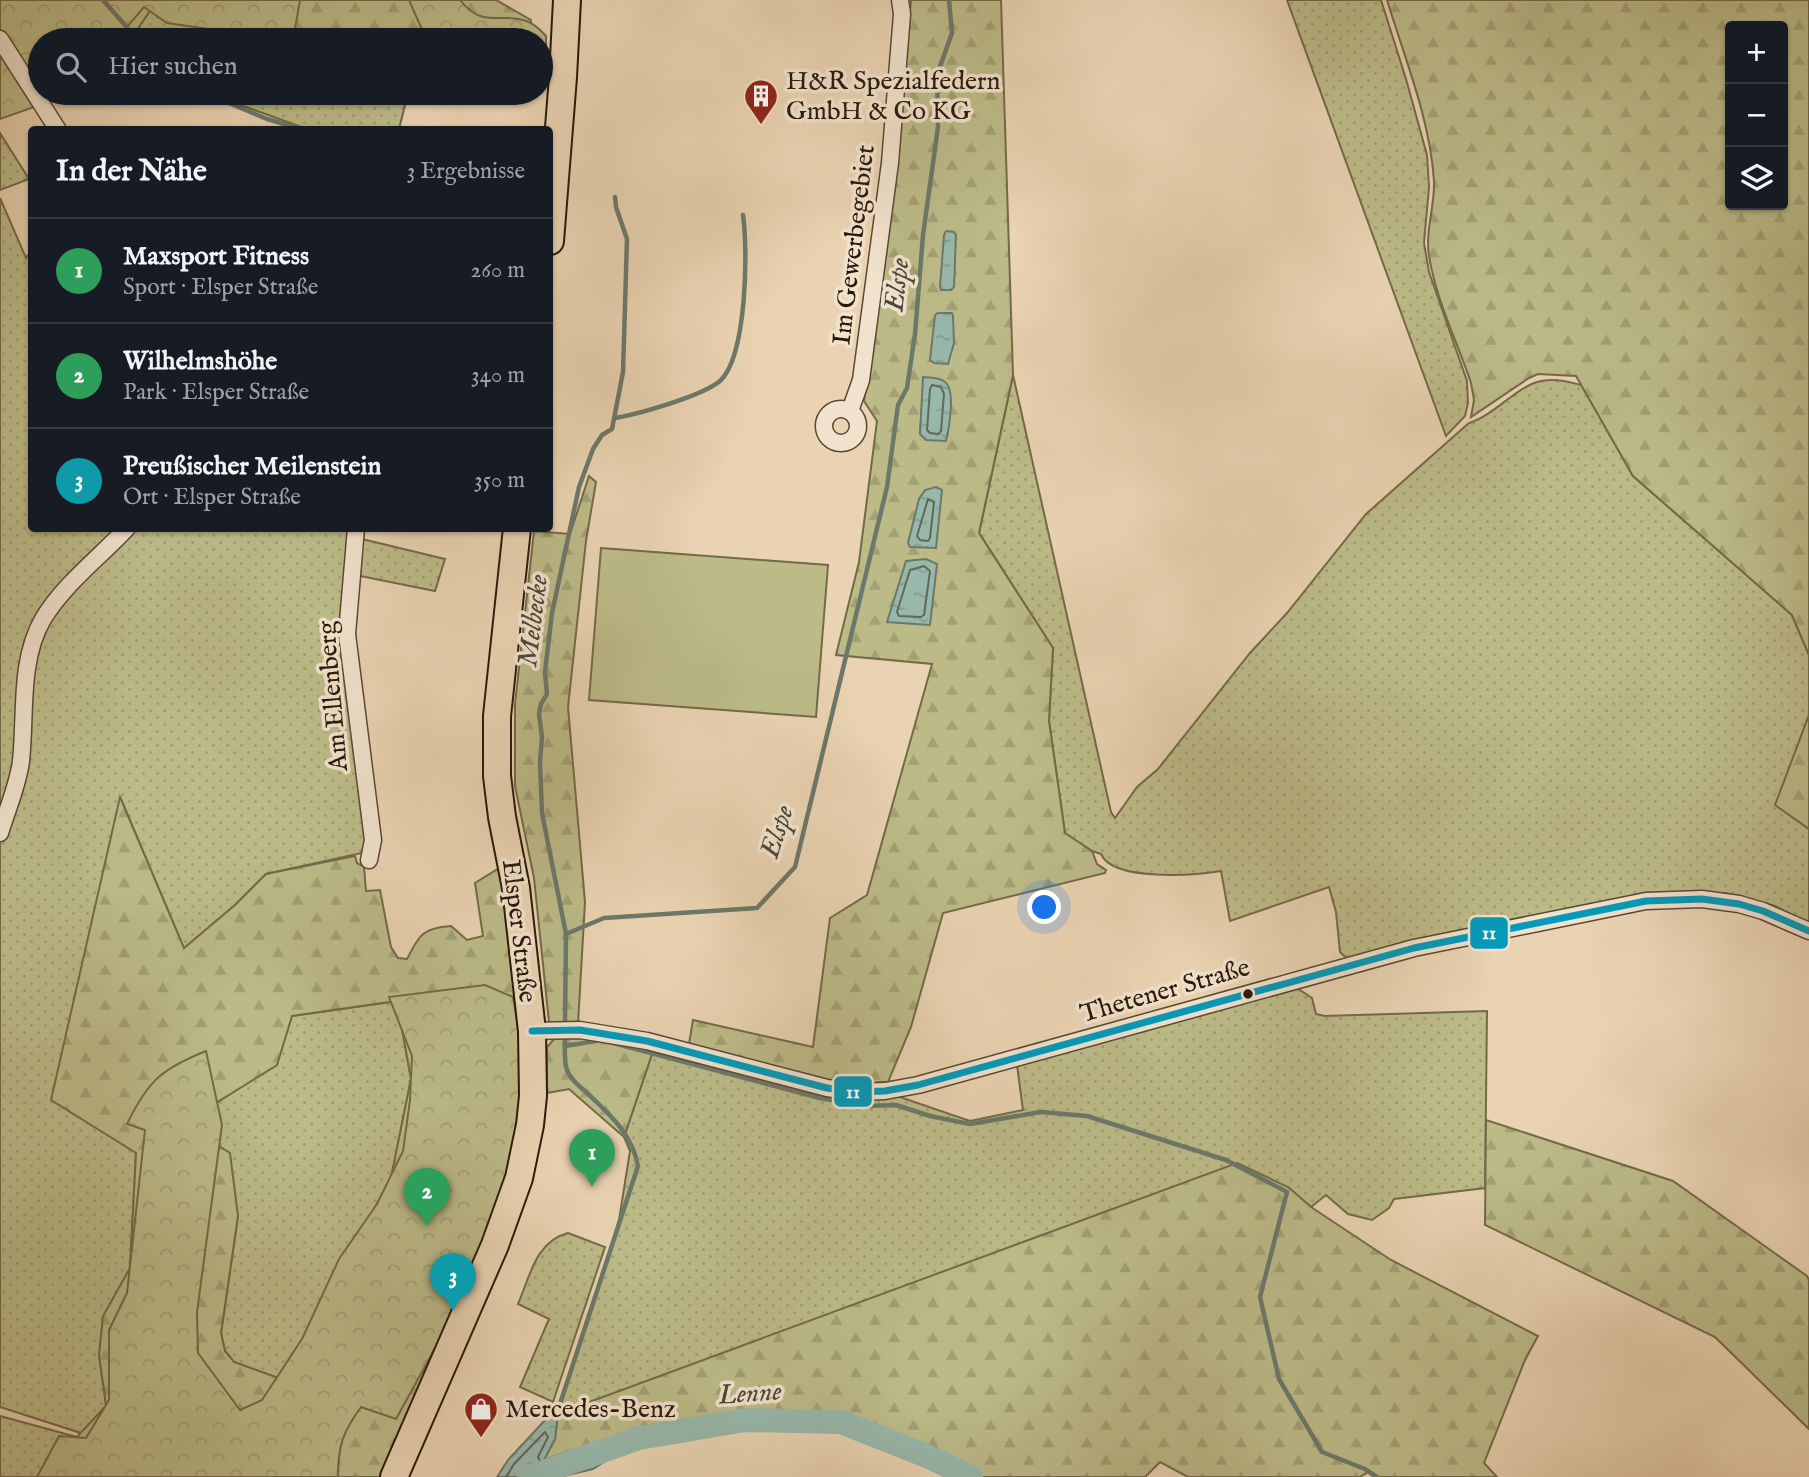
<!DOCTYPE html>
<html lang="de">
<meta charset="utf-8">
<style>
body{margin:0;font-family:"IM FELL English",serif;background:#242831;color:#f1f3f6}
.controls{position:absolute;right:21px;top:21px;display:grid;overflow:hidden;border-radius:7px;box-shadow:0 2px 5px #0004}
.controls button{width:63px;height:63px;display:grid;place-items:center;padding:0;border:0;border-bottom:2px solid #363941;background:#171b24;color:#f1f3f6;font:35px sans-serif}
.you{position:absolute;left:1045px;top:908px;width:24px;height:24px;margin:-18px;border:5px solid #fff;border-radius:50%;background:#1a73e8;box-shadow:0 0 0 10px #1a73e833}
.badge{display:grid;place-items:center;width:46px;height:46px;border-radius:50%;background:#0b8043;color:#fff;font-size:23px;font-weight:700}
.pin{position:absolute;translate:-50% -58px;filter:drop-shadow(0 2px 4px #0008)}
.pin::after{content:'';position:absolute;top:37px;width:24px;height:21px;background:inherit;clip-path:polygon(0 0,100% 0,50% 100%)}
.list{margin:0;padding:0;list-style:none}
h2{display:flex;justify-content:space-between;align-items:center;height:91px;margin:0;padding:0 28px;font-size:30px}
h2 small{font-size:23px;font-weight:400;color:#9ea1a6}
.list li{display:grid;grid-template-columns:46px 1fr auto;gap:21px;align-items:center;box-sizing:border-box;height:105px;padding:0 28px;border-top:2px solid #363941}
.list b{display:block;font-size:26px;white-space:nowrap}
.list p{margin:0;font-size:23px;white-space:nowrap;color:#9ea1a6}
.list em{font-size:23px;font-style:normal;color:#9ea1a6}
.icon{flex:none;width:38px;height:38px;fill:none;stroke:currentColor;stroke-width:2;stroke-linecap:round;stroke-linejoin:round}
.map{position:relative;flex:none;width:1809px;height:1477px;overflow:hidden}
.search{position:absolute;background:#171b24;box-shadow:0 2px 5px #0004;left:28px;top:28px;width:525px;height:77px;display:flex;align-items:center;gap:18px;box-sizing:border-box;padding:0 24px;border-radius:38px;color:#9ea1a6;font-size:26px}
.panel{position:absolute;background:#171b24;box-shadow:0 2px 5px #0004;left:28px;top:126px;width:525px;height:406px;border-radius:7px}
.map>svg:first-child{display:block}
.grass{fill:url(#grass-dots);stroke:#736a48;stroke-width:2}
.forest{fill:url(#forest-firs);stroke:#736a48;stroke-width:2;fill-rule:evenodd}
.park{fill:url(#park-crowns);stroke:#736a48;stroke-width:2}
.garden{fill:#bcbb88;stroke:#736a48;stroke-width:2}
.water{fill:url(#water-ripples);stroke:#6c786a;stroke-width:2}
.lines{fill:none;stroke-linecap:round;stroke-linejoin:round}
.shore{stroke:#61685a;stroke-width:2}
.stream{stroke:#6c786a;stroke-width:4.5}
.river{stroke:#98b8ac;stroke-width:24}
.minor-casing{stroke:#5a4732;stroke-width:19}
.primary-casing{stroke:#2a1808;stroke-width:30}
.minor{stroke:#f1e2cd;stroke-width:16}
.primary{stroke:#ead3b2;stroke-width:26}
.bus-1-casing{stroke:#f1e2cd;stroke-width:12}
.bus-1{stroke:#049aba;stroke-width:7}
.bus-dot{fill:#2a1808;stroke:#f1e2cd;stroke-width:2.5}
.labels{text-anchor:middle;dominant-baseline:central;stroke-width:7;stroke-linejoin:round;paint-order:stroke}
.poi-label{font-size:26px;fill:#2a1808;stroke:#f1e2cd;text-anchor:start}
.street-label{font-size:26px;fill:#2a1808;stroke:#f1e2cd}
.water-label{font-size:28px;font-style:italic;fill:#4b4839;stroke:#f1e2cd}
.line-badge{stroke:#f1e2cd;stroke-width:2.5}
.badge-label{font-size:19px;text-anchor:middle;font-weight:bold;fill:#fff}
</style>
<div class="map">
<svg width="1809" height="1477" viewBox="0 0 1809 1477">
<defs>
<pattern id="grass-dots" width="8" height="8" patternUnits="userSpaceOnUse" patternTransform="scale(1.75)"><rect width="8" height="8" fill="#bcbb88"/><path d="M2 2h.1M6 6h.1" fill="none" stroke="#a2a074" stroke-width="1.8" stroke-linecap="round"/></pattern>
<pattern id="forest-firs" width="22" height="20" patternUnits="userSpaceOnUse" patternTransform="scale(1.75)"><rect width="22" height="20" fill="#bcbb88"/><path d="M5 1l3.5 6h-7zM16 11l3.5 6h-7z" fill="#a2a074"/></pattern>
<pattern id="park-crowns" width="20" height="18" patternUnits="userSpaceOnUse" patternTransform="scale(1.75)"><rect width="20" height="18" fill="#bcbb88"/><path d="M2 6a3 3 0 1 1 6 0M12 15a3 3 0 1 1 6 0" fill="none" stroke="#a2a074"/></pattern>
<pattern id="water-ripples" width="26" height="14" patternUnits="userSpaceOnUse" patternTransform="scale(1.75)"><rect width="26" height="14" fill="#98b8ac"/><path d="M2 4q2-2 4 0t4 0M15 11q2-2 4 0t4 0" fill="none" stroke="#839d92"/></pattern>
</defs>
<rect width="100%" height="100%" fill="#ead3b2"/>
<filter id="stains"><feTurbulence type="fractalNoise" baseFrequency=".00286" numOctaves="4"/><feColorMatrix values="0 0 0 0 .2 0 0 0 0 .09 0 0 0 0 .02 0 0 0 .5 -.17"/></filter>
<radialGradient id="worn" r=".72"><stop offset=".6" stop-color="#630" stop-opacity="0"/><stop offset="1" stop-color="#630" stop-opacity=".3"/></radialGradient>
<!-- grass -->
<g class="grass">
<path d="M1287,0H1381L1406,79L1427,155L1429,187L1424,243L1429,272L1467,381L1468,403L1465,416L1446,436Z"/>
<path d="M149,11L217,32L256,40H142L137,30Z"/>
<path d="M207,93H387L392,94L405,105L399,129H307Z"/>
<path d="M0,133L29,179L0,190Z"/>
<path d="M0,198L26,258L31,251L32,528L351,529L341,634L367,838L362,853L266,874L235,905L184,949L121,799L136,1153L130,1269L99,1355L107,1405L81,1433L0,1407Z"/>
<path d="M1013,375L1111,812L1115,818L1137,787L1158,769L1250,653L1287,613L1366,514L1469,423C1494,415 1516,388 1537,382C1552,377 1567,382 1582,385L1633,476L1792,615L1809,655V715L1776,805L1809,829V923L1775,906L1725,893H1676L1347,959L1340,952L1336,912L1329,887L1230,921L1221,871C1196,875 1113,882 1101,854L1092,851L1065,834L1049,721L1053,648L979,533Z"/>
<path d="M362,539L445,559L435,591L360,576Z"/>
<path d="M1297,988L1312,998L1316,1014L1325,1016L1487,1011L1485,1188L1394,1199L1389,1208L1372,1220L1348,1214L1326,1195L1311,1207L1288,1187L584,1404L559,1405L592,1309L619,1220L630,1151L624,1137L653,1051L833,1098L856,1101L897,1096L970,1121L1023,1110L1017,1065Z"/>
<path d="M397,1001L411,1079L391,1178L281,1379L234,1362L225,1351L221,1333L238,1216L217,1145L216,1103L276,1065L292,1016Z"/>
<path d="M568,1233L605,1247L553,1402L520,1387L549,1319L518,1304C530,1276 536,1241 568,1233Z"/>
<path d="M0,1416L77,1437L39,1477H0Z"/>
</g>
<!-- forest -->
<g class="forest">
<path d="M92,0H496L531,20L529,40H256L217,32L150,11L137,30L142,40H126Z"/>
<path d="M911,0H1001L1013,375L979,533L1053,648L1049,721L1065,833L1092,851L1097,864L1106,870L1105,873L943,913L911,1027L888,1082L845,1084L689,1044L693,1020L813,1047L830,918L867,895L932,664L836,655L859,562L877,421L864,401L897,167ZM924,377L948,433L945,441L920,434Z"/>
<path d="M1387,0H1809V655L1792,615L1633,476L1576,376L1538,374L1529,378L1471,417L1474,400L1471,383C1457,341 1436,300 1429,256C1425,230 1435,207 1434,181C1430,119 1405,59 1387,0ZM1730,26H1783V205H1730Z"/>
<path d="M589,476L596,482L586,541L568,707L585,902L578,1024L549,1022L534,878L515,786V704L534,531L570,534Z"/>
<path d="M1809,715V829L1775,805Z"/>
<path d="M120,797L184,948L235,905L266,874L355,856L357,863L364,867L366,891L380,890L391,947L398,958L407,959C420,934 423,928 451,926L467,940L483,936L475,883L501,867L520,1012L496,1014L513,1168L382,1477H39L106,1406L99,1355L103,1316L130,1268L136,1153L51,1100ZM397,1001L411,1079L391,1178L281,1379L234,1362L225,1351L221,1333L238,1216L230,1153L217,1145L216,1103L277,1065L292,1016Z"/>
<path d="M555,1038H587L653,1051L624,1137L569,1089L547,1093V1047Z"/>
<path d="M1486,1120L1673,1181L1807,1276L1809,1280V1429L1715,1337L1485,1225Z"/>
<path d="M1237,1163L1288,1187L1311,1207L1391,1260L1538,1336L1525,1360L1484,1463L1497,1477H1379L1370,1471L1360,1477H1188L1160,1462L1145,1477H960L852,1424L780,1422L628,1446L572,1450L543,1461L555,1439L559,1405L584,1404Z"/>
</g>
<!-- park -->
<g class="park">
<path d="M0,0H300L293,40H271L250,35L167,23L144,7L121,34L113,40H40L42,93L34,107L0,119Z"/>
<path d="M409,0H460C482,28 497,13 523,20C532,22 540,29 546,36V49L541,55V40H439L423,32Z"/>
<path d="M485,985L513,997L519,1032L521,1100L511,1168L460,1303L396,1419L361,1407C343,1432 338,1445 338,1477H37L59,1436L86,1438L109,1400V1330L127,1293L145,1130L127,1124C148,1081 161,1069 206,1051L222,1125L197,1312L198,1353L240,1410L262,1400L302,1339L339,1259L377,1204L403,1151L410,1100L412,1056L389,997Z"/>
</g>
<!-- garden -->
<path class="garden" d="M601,548L828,565L816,717L589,700Z"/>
<!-- water -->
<g class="water">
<path d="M946,231L954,232L956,235L954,287L951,290H941L940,287L944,235Z"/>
<path d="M938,313H952L953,316L954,343L948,364L934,363L930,360L935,315Z"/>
<path d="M923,377C930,378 940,377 945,382C956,390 949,429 946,441L926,440L920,434Z"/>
<path d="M936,487L942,490L936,548L910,547L908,543L919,499L925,490Z"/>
<path d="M926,559L937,564L930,625L887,622L906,561Z"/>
<path d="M559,1405L555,1439L544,1460L572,1450L628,1446L593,1469L559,1477H497L508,1460Z"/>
</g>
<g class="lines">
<!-- shore -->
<g class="shore">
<path d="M932,385L941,387L944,394L941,431L938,434L930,433L927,430L930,389Z"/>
<path d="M928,499L934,502L930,538L928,541L920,540L917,536Z"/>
<path d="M924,566L930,571L924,615L921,617L899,616L897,612L910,570Z"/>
<path d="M506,1477L514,1464L545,1432L548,1437L538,1457L542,1465C556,1468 571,1457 586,1456L589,1459L587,1463L567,1468L564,1477"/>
</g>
<!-- stream -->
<g class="stream">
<path d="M103,0L138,40"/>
<path d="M205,93L267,119L305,130"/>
<path d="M615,418C639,414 702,396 720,381C747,356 748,250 743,215"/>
<path d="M566,934L542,813L540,762L542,737L539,714L541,704L547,694L545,672L552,613L579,487L593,449L602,435L612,429L623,372L627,239L616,207L615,197"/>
<path d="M565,1025L566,934L604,918L757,908L795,867L887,487L898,405L907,388L915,334L923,235L938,127L937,75L952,33L949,0"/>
<path d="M565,1046L602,1040L820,1098L867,1106L896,1105L930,1116L970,1124L1041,1112L1087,1116L1226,1160L1287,1192L1260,1297L1279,1379L1322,1452L1365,1469L1376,1477"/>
<path d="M557,1413L638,1166C632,1133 609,1114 586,1092C578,1085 569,1078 566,1067C564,1056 565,1044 565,1034"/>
</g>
<!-- river -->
<path class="river" d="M529,1477L639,1438L745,1420L841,1422L927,1456L971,1477"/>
<!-- minor casing -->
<g class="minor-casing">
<g id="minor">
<path d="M0,39L58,130"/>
<circle cx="841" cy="426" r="17"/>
<path d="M850,411L861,380L890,163L902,14L900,0"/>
<path d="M356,528L347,634L373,840L369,860"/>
<path d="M0,833C7,810 18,785 21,761C26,714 19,660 43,619C64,584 100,557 127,528"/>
<path d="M532,1031L580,1030L647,1041L827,1088L857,1092L885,1091L918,1085L1414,948L1646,901L1702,899L1739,904L1763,911L1809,931"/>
</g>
</g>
<!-- primary casing -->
<g class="primary-casing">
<g id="primary">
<path d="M550,241L563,77L567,0"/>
<path d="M394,1477L495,1245L519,1178L530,1125L533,1096L532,1031L516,888L502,817L497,776V716L517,528"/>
</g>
</g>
<!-- minor -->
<use href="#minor" class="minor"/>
<!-- primary -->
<use href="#primary" class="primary"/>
<!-- bus-1 casing -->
<g class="bus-1-casing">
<path id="bus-1" d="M532,1031L580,1030L647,1041L827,1088L857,1092L885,1091L918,1085L1414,948L1646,901L1702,899L1739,904L1763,911L1809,931"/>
</g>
<!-- bus-1 -->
<use href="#bus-1" class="bus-1"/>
</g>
<!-- icons -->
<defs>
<g id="building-pin" transform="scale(1.75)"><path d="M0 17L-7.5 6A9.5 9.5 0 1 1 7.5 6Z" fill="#8f2418" stroke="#f1e2cd"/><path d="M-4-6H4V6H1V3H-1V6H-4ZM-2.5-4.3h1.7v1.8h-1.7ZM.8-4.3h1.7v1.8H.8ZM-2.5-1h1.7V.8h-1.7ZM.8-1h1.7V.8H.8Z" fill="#fff"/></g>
<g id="shop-pin" transform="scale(1.75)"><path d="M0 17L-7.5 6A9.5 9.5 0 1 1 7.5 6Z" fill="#8f2418" stroke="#f1e2cd"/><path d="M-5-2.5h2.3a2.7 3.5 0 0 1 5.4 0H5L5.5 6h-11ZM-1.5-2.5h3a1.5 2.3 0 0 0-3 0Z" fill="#fff"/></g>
</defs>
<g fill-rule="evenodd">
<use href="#building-pin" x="761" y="96"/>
<use href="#shop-pin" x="481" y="1409"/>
</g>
<!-- markers -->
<circle class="bus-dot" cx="1248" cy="994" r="6"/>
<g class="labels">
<!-- poi labels -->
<g class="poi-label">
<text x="786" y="81">H&amp;R Spezialfedern<tspan x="786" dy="30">GmbH &amp; Co KG</tspan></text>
<text x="505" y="1409">Mercedes-Benz</text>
</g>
<!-- street labels -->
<g class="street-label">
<text transform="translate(854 245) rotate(-83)">Im Gewerbegebiet</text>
<text transform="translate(333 696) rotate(-95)">Am Ellenberg</text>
<text transform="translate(519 931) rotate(83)">Elsper Straße</text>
<text transform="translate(1165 991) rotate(-16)">Thetener Straße</text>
</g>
<!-- water labels -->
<g class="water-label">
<text transform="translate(898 285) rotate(-83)">Elspe</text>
<text transform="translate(534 621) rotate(-83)">Melbecke</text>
<text transform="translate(778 832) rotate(-72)">Elspe</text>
<text transform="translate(750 1394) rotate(-4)">Lenne</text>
</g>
</g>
<g class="line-badge">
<rect x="1469" y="916" width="40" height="34" rx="7" fill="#049aba"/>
<rect x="833" y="1075" width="40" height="33" rx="7" fill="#049aba"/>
</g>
<g class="badge-label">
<text x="1489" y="939">11</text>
<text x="853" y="1098">11</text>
</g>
<rect width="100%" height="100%" filter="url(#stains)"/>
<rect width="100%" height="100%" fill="url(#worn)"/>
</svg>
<div class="controls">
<button>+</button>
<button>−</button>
<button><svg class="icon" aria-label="layers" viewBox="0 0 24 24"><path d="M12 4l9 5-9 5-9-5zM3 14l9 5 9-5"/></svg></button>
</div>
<div class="you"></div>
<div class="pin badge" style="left:592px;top:1187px;background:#2e9e5b">1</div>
<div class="pin badge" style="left:427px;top:1226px;background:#2e9e5b">2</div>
<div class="pin badge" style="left:453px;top:1311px;background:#0f9aa8">3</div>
<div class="search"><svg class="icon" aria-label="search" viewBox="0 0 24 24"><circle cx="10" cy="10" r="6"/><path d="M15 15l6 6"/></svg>Hier suchen</div>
<section class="panel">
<h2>In der Nähe<small>3 Ergebnisse</small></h2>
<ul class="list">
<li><span class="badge" style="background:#2e9e5b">1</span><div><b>Maxsport Fitness</b><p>Sport · Elsper Straße</p></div><em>260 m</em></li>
<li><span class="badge" style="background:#2e9e5b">2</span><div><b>Wilhelmshöhe</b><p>Park · Elsper Straße</p></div><em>340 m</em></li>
<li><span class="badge" style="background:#0f9aa8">3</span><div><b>Preußischer Meilenstein</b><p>Ort · Elsper Straße</p></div><em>350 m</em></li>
</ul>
</section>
</div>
